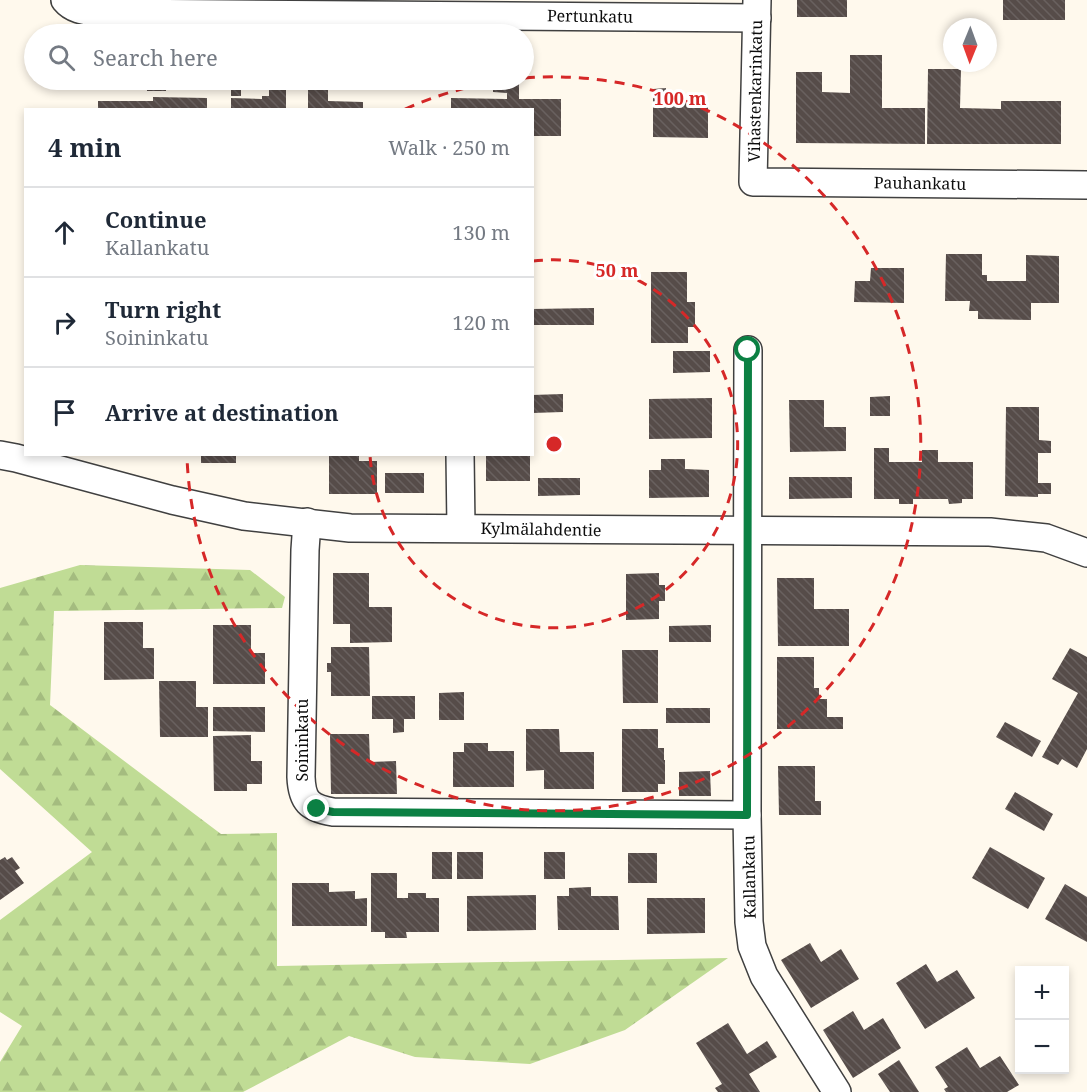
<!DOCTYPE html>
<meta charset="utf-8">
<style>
body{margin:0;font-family:"Noto Serif",serif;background:#f6f6f7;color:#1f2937}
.controls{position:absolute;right:18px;bottom:18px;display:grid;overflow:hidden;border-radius:0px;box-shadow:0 3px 9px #0003}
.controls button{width:54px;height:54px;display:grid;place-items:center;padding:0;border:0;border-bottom:2px solid #e0e1e3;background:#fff;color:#1f2937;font:30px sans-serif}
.compass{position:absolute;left:943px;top:18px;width:54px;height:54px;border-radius:50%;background:#fff;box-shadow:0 3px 9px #0003;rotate:181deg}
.stop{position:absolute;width:18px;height:18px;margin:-14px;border:4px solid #0b8043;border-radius:50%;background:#fff}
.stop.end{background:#0b8043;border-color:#fff;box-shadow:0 2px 6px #0008}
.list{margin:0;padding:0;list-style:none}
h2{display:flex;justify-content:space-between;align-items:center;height:78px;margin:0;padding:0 24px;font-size:26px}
h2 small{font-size:20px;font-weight:400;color:#747a83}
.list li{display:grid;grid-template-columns:39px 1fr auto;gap:18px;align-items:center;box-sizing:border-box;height:90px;padding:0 24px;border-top:2px solid #e0e1e3}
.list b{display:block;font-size:22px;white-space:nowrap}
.list p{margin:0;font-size:20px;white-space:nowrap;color:#747a83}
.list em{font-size:20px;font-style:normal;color:#747a83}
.icon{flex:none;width:33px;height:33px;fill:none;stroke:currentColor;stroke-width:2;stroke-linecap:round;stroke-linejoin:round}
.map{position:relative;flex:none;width:1087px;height:1092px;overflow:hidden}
.search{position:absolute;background:#fff;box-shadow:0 3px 9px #0003;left:24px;top:24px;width:510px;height:66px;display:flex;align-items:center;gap:15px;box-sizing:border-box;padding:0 21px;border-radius:33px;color:#747a83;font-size:22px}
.panel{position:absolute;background:#fff;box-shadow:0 3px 9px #0003;left:24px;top:108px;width:510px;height:348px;border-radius:0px}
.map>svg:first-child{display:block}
.forest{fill:url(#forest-firs)}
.building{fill:url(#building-back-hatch)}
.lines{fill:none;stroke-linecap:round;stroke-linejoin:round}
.minor-casing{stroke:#404040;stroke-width:30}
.minor{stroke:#fff;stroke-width:27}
.route{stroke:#0b8043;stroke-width:8}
.ring{fill:none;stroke:#d62828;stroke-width:3;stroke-dasharray:10 8}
.labels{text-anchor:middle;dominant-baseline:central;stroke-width:6;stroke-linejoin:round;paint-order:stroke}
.street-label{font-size:16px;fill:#0d0d0d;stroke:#fff}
.centre{fill:#d62828;stroke:#fff;stroke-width:3}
.ring-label{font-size:18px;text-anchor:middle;font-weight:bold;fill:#d62828;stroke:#fff;stroke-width:6;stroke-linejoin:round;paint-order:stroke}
</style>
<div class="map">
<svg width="1087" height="1092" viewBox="0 0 1087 1092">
<defs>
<pattern id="forest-firs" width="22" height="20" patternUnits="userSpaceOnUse" patternTransform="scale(1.5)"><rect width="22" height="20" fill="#c0dc95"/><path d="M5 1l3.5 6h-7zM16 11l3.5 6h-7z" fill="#a4bc7f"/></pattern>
<pattern id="building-back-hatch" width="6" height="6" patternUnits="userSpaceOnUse" patternTransform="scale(1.5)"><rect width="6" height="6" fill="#564c49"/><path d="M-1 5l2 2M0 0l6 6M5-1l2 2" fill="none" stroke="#69615f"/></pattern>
</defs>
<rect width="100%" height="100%" fill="#fff9ed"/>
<!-- forest -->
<path class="forest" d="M80,565L250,570L285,597L282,608L54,611L50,705L221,834L277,833V966L728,958L625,1030L530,1064L415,1057L349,1036L243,1092H0V1062L22,1026L0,1012V920L92,852L0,769V588Z"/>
<!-- building -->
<g class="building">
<rect x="797" y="0" width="50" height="17"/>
<rect x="1003" y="0" width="62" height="20"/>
<path d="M850,55H882V108H925V144L796,143V72H822V92L850,93Z"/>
<path d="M928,69H961L960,108L1001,109V101H1061V144H927Z"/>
<rect x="147" y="80" width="19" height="11"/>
<rect x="231" y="80" width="10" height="16"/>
<path d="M308,80H328V101L363,102V110H308Z"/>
<path d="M493,80H519V99H561V136H532V110H451V98L507,99V93L493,92Z"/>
<path d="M269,86L286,87V110H231V98L262,99V96H269Z"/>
<path d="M666,88V102H708V138L653,137V89Z"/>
<path d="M153,97L207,98V110H98V101H153Z"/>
<path d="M946,254H982V275H987V281H1026V255L1059,256V303H1031V320L978,319V311H969L970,301H945Z"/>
<path d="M871,268H904V303L854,302L855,281H870Z"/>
<path d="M651,272H687V302H695V327H688V343H651Z"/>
<path d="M594,308V325H532V309Z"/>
<path d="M673,351H710V372L673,373Z"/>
<path d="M563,394V412L532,413V395Z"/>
<path d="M890,396V416H870V397Z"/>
<path d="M712,398V438L649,439V399Z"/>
<path d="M789,400H824V427H846V451L790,452Z"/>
<path d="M1006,407H1039V440L1051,441V453H1038V483H1051V494H1038V497L1005,496Z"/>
<path d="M874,448H889V462H922V450H938V462H973V499H962V503L949,504L948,499H913V504H899V499H874Z"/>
<rect x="201" y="454" width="35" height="9"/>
<path d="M329,454H359V461H377V494H329Z"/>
<rect x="486" y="454" width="44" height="27"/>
<path d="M661,459H685V469L709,470V497L649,498V470H661Z"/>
<rect x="385" y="473" width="39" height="20"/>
<path d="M789,477H852V498L789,499Z"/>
<path d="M538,478H580V495L538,496Z"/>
<path d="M333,573H369V607H392V642L350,643V624H333Z"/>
<path d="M659,573V585H665V601H659V619L626,620V574Z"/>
<path d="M777,578H814V609H849V646H778Z"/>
<path d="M104,622H143V648H154V679L104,680Z"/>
<path d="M213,625H251V653H265V684H213Z"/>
<path d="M711,625V642H669V626Z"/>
<path d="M331,647H369L370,696H331V672H327V663H331Z"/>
<path d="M1070,648L1087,657V749L1077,768L1062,759L1058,765L1042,757L1078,693L1052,679Z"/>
<path d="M622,650H658V703H623Z"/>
<path d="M777,657H814V688H819V699H827V717H843V729H777Z"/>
<path d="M159,681H196V707H208V737H160Z"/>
<path d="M464,692V720H439V693Z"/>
<path d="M372,696H415V719H404V732L393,733V719H372Z"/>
<path d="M213,707H265V732L213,731Z"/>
<rect x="666" y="708" width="44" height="15"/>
<path d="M1005,722L1041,741L1032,757L996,737Z"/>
<path d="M526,729H559L560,752H594V789H544V770L526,771Z"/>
<path d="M622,729H658V748H664V760H665V784H658V792H622Z"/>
<path d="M330,734H369L370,762L396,761L397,794H331Z"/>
<path d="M251,735V761H262V784H247V791H214L213,736Z"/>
<path d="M464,743H488V751H514V787H453V752H464Z"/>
<path d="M778,766H815V801H821V815H779Z"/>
<path d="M710,771L711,796H679V772Z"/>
<path d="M1015,792L1053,814L1044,831L1005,809Z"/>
<path d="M990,847L1045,878L1028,909L972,878Z"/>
<rect x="432" y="852" width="20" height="27"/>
<rect x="457" y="852" width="26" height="27"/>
<rect x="544" y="852" width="21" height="27"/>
<rect x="628" y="853" width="29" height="30"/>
<path d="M5,857L7,860L12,857L20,868L15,871L24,883L0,900V860Z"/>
<path d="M371,873H397V898H408V893H426V898H439V932H406L407,938H385V932H371Z"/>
<path d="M292,883H329V892L355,891V899L367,898V926H292Z"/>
<path d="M1065,884L1087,897V942L1045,919Z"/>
<path d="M591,887V896H618L619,930H558L557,896H569V888Z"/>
<path d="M536,895V930L467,931V896Z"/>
<path d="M647,898H705V933L647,934Z"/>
<path d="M810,943L821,962L841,949L859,979L811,1008L781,960Z"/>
<path d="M926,964L937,982L957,970L975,998L925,1029L896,983Z"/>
<path d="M853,1011L864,1030L883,1018L901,1048L853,1078L823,1030Z"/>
<path d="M728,1023L747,1054L767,1041L777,1057L749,1074L760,1092H718L715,1088L722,1084L696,1043Z"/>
<path d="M967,1047L980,1068L1000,1056L1019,1085L1007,1092H946L944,1089L948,1087L935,1067Z"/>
<path d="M899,1060L919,1092H890L878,1074Z"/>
</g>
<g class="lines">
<!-- minor casing -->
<g class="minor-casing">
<g id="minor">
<path d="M65,0C74,11 88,11 101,13L757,18"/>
<path d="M757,0L753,182L1087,185"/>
<path d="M748,350L747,815L749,922L752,946L764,976L837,1092"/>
<path d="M460,454L461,528"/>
<path d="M0,455L16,458L172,500L244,516L350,528L990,532L1046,538L1087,553"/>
<path d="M307,522L305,550L301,777C302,801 309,808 333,812L747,815"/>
</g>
</g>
<!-- minor -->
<use href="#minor" class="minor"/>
</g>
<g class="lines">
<!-- route -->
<path class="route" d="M317,809L333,812L747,815L748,350"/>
</g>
<!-- distance rings -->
<g class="ring">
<path d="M533 261A184 184 0 1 1 370 455"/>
<path d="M405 109A367 367 0 0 1 509 80M525 78A367 367 0 1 1 187 457"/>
</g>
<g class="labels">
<!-- street labels -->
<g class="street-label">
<text transform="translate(590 16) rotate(1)">Pertunkatu</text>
<text transform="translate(755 91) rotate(-89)">Vihastenkarinkatu</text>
<text transform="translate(920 183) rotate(1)">Pauhankatu</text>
<text transform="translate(541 529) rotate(1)">Kylmälahdentie</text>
<text transform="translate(302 740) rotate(-90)">Soininkatu</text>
<text transform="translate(749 877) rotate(-91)">Kallankatu</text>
</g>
</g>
<circle cx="554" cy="444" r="9" class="centre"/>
<g class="ring-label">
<text x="680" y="105">100 m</text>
<text x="617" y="277">50 m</text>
</g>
</svg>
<div class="controls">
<button>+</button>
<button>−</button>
</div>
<svg class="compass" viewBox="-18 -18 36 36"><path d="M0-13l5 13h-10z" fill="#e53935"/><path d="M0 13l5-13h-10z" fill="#747a83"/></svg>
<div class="stop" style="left:748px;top:350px"></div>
<div class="stop end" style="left:317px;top:809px"></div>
<div class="search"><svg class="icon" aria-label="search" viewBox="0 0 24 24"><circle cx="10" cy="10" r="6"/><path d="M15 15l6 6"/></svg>Search here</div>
<section class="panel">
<h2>4 min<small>Walk · 250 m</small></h2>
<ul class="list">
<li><svg class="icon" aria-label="ahead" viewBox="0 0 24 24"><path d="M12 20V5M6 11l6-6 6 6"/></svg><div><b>Continue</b><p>Kallankatu</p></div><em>130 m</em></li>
<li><svg class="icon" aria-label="right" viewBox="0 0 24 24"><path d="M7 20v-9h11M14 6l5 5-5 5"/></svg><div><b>Turn right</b><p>Soininkatu</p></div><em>120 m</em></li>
<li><svg class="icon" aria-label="arrive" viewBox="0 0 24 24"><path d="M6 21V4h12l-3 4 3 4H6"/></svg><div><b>Arrive at destination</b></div></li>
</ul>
</section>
</div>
